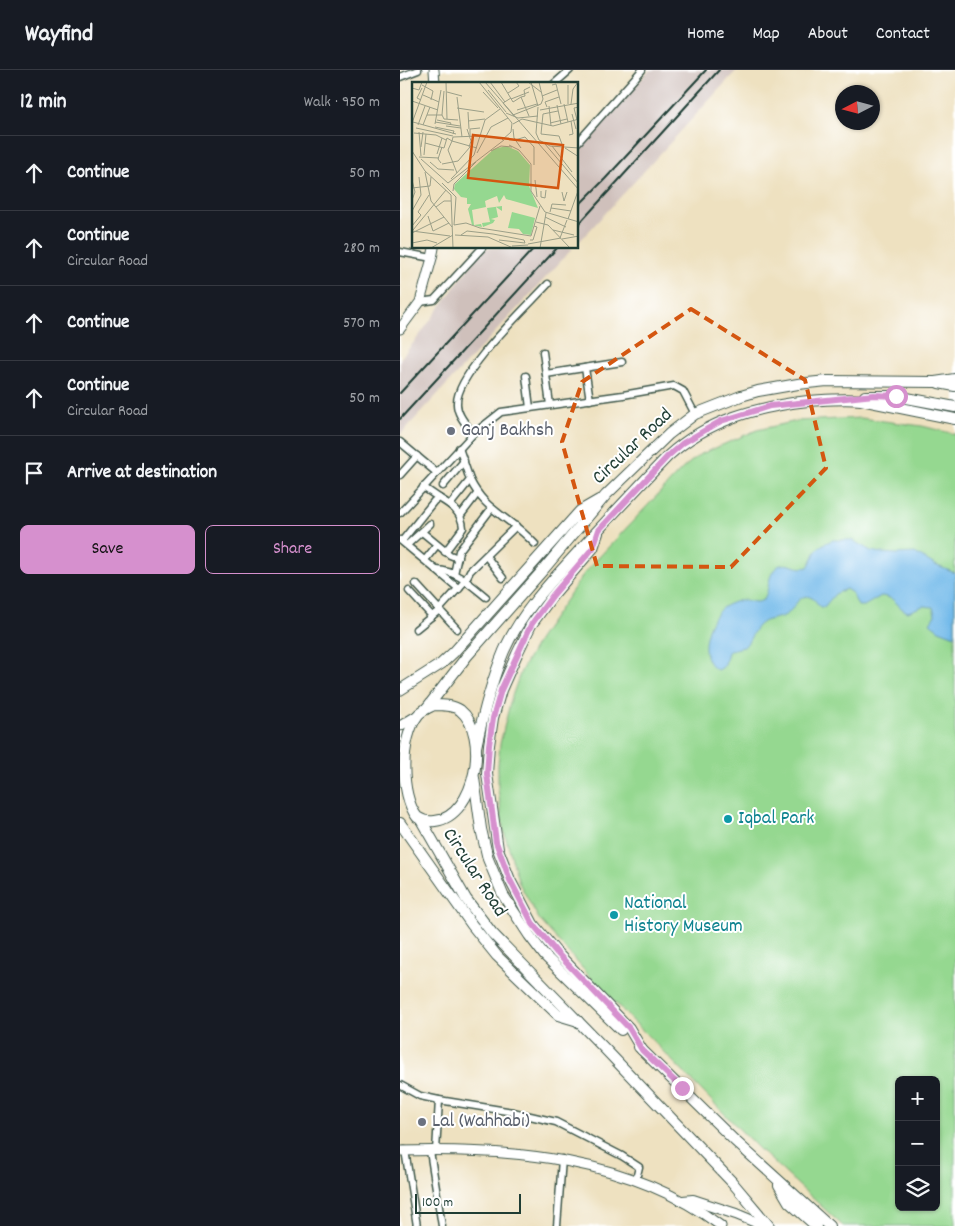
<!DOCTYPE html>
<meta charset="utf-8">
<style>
body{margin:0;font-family:Dekko,sans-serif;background:#20242c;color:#f1f3f6}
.controls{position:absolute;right:15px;bottom:15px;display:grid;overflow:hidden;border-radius:8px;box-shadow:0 1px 4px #0004}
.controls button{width:45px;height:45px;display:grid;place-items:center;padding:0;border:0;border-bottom:1px solid #363941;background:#171b24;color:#f1f3f6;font:25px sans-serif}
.compass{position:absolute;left:435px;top:15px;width:45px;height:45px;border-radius:50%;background:#171b24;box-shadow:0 1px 4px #0004;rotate:264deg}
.scale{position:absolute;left:15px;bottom:12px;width:106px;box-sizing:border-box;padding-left:5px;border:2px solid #1f3d34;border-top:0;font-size:14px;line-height:18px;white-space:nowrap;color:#1f3d34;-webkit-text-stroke:4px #fff;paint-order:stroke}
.stop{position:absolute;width:15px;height:15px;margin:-11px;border:4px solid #d690ce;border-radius:50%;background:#fff}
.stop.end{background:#d690ce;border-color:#fff;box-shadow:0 1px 5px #0008}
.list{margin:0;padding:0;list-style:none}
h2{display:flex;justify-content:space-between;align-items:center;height:65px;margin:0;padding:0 20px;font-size:21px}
h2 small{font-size:16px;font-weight:400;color:#9ea1a6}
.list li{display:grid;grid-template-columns:32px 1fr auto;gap:15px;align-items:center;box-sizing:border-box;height:75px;padding:0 20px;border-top:1px solid #363941}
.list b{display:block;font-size:19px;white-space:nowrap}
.list p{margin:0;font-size:16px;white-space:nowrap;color:#9ea1a6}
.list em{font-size:16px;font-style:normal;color:#9ea1a6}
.actions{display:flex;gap:10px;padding:15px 20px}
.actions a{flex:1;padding:11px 0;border:1px solid #d690ce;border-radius:8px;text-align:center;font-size:18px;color:#d690ce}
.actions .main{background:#d690ce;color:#111}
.icon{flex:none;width:28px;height:28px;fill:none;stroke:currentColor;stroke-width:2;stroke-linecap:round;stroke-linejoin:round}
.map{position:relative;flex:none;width:555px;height:1156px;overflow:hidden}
header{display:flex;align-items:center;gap:30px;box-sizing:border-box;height:70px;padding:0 25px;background:#171b24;border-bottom:1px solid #363941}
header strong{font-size:24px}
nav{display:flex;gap:28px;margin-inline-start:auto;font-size:18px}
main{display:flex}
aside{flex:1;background:#171b24}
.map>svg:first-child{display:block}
.industrial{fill:#cfc0bb}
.green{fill:#95d890;stroke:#5a8a62;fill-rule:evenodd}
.water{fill:#72baea;stroke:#487c8f}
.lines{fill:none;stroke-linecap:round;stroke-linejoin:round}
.street-casing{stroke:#3e5649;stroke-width:9}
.secondary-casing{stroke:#3e5649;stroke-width:11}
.primary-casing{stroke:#3e5649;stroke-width:12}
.street{stroke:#fff;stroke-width:6}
.secondary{stroke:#fff;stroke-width:9}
.primary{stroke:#fff;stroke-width:10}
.rail{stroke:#1f3d34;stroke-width:2}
.route{stroke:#d690ce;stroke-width:6}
.marked{fill:none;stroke:#d45610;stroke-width:4;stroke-dasharray:10 6;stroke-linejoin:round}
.worship-dot{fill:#6b7280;stroke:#fff;stroke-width:2}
.culture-dot{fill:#0f9aa8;stroke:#fff;stroke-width:2}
.labels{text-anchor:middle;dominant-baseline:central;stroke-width:4;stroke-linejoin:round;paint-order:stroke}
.worship-label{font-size:20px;fill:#5b616d;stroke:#fff;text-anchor:start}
.street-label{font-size:20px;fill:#1f3d34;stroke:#fff}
.culture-label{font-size:20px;fill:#0d838f;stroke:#fff;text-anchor:start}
.inset-road{fill:none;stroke:#9b9f88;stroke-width:1}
.view{fill:#d45610;fill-opacity:0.15;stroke:#d45610;stroke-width:2.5}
.inset-edge{fill:none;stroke:#1f3d34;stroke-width:2.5}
</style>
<header>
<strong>Wayfind</strong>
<nav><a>Home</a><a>Map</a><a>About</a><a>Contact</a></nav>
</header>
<main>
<aside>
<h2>12 min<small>Walk · 950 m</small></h2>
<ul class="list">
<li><svg class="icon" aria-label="ahead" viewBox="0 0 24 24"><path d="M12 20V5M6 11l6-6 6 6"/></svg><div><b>Continue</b></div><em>50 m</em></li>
<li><svg class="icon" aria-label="ahead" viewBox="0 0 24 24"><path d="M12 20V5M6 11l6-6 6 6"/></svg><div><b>Continue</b><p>Circular Road</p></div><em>280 m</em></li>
<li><svg class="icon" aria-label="ahead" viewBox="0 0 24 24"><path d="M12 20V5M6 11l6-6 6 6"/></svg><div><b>Continue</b></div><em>570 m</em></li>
<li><svg class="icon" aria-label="ahead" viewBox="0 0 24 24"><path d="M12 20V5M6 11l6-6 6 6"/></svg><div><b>Continue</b><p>Circular Road</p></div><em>50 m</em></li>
<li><svg class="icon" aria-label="arrive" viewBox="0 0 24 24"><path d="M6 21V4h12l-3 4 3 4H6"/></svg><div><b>Arrive at destination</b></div></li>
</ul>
<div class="actions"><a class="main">Save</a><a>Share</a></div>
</aside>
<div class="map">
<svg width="555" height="1156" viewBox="0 0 555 1156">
<rect width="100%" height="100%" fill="#fff"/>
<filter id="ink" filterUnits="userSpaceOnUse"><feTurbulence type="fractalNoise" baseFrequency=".02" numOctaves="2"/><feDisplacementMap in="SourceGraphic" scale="10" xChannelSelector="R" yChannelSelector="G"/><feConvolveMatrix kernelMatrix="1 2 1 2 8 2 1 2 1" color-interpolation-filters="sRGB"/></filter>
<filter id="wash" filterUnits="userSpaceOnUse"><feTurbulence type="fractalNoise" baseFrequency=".0096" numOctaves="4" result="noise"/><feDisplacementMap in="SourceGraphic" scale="20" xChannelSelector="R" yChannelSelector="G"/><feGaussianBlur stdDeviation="1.12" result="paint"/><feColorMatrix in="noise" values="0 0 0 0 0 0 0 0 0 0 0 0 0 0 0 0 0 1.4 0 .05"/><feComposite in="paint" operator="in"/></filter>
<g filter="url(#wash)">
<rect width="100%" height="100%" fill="#eee1c0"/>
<!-- industrial -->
<g class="industrial">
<path d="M250,0H337L178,173V78Z"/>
<path d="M85,178H173L0,365V289L19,266L75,189Z"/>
</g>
<!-- green -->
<path class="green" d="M461,348L522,356L555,364V1156H443L358,1078L192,909L139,849L119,813L103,758L98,718V695L100,674L111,629L121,601L139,569L185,502L282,399L299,385L357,360L397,351ZM499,1010H536V1137H499Z"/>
<!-- water -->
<path class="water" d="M433,470H452L471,481L481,483L497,484L515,483L535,495L555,503V566L539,560L530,553L535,545L533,537L523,536L508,542C495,537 499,528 481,526L464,536H458L452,523L446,519L435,524L424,537H420C417,534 416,530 412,528C400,521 395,538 388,543C382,549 370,548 363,552C353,558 352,569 344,577L334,579L328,582L325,594L322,598L317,600C295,588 307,550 322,538C328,534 338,530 344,530C352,531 356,534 363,530C370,521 367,509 374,500C384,487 395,501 408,497C418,481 412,478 433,470Z"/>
</g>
<g filter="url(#ink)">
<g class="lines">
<!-- street casing -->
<g class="street-casing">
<g id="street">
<path d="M0,7L18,0"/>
<path d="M154,14L170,0"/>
<path d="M178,72L242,0"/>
<path d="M0,182L32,188"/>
<path d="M20,232L34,230L82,178"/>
<path d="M143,282L150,335"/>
<path d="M185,298L190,330"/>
<path d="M146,304L222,292"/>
<path d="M126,306L130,338"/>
<path d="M73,364C67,355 57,345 57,334C55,304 127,237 148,214"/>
<path d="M0,372L37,403"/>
<path d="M0,405L17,386"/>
<path d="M70,410C82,434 95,440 115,456C122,461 129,468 135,474"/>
<path d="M43,416L64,391"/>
<path d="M23,417L39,428"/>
<path d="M50,435L70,410L59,378"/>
<path d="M0,443L73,364L101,342L223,325L274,316L283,321L295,344"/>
<path d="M61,445L77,424"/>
<path d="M22,462L50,485L58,488"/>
<path d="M0,470L59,519"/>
<path d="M2,471L34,431L39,428C51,435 62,442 63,458L45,482"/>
<path d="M7,475L30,454"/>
<path d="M86,486L103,508"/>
<path d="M25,490L37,475"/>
<path d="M37,500C57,501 71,515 86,527"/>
<path d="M54,504L59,481L91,439"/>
<path d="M16,514L57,559"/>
<path d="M9,521L32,546"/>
<path d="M16,559L37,542L65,511L70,501L116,456"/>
<path d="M0,1015L20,1026L39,1030L113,1042L156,1052L222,1086L239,1097L236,1109"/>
<path d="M5,1080L17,1156"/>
<path d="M30,1081L42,1156"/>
<path d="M36,1081L39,1030"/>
<path d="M157,1156L162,1089"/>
</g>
</g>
<!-- secondary casing -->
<g class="secondary-casing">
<g id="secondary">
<path d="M34,0L35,14"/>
<path d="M0,259L20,232L32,188L34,178"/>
<path d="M0,656L18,645"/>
<path d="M0,1081C111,1078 229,1087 321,1156"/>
</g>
</g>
<!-- primary casing -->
<g class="primary-casing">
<g id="primary">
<path d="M539,313L555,316"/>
<path d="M465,326H496L555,337"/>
<path d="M198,463L193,478L153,525L131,555L117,584L101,620L93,648L89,675L87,704L98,779L110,810L133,854L157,883L229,958L242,980"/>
<path d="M0,620L41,594L54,582L180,441L199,430"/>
<path d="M34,635C43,635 53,635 60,640C90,664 76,746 35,751C29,752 23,751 17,747C0,725 0,668 18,645C22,640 28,638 34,635Z"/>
<path d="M26,639L67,586L143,500L206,425L269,364L295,344L341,326L358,321L398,314L427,311L535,312L555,309"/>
<path d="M76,677C83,644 91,612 104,581C122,540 157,505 187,472C214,443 241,414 268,386C308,350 356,337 408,331C426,330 444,328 461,330L555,349"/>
<path d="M74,708L81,759L88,789L103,825L129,865L145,886L221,960"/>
<path d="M21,750L66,829L92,863L205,979L332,1112L369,1156"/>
<path d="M0,753L72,855L97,886L158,945L178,951"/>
<path d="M239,977L334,1070L429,1156"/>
<path d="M379,1115L389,1132L416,1156"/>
<path d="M283,1131L293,1130L299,1132L336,1144L365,1156"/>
</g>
</g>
<!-- street -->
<use href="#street" class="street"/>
<!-- secondary -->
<use href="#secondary" class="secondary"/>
<!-- primary -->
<use href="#primary" class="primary"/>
<!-- rail -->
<g class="rail">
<path d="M178,136L205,109L306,0"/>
<path d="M178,155L319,0"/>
<path d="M0,323L134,178"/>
<path d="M0,349L157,178"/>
</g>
</g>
</g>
<g class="lines" filter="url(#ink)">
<!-- route -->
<path class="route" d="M282,1018L242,980L229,958L157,883L133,854L110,810L96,772L87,704L89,675L93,648L101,620L131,555L153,525L193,478L199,460L268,386L283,373L321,351L370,336L474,325L496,326"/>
</g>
<!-- marked area -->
<path class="marked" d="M291,239L405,310L426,398L331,497L197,496L162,372L182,312Z"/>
<!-- markers -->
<g class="worship-dot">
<circle cx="51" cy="361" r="5"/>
<circle cx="22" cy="1052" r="5"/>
</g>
<g class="culture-dot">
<circle cx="328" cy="749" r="5"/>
<circle cx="214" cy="845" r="5"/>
</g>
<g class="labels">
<!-- worship labels -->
<g class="worship-label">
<text x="61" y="361">Ganj Bakhsh</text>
<text x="32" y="1052">Lal (Wahhabi)</text>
</g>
<!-- street labels -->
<g class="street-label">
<text transform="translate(233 377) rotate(-43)">Circular Road</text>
<text transform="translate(74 803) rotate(57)">Circular Road</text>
</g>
<!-- culture labels -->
<g class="culture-label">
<text x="338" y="749">Iqbal Park</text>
<text x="224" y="834">National<tspan x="224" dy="23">History Museum</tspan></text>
</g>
</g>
<!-- overview -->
<g transform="translate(12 12)">
<rect width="166" height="166" fill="#eee1c0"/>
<path d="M94,64L106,69L118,83L117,104L126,126L94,117L92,113L87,121L85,114L73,119L74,125L60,128L62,143L69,142L70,145L60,143L56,127L59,122H55V116L49,115L42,107L43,102L82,67ZM90,124V129L84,125L86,135L79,137L83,138L81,141L71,145L70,141L78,140L75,126ZM100,130L123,136L119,153L111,152L107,147L96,146Z" fill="#95d890"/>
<path class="inset-road" d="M34,0L35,37M67,0L100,41L99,50L90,58M73,0L167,108M78,0L93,20M89,0L101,20L109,15L117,34M116,0L129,10M119,0L126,24M10,3L21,9L19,18M140,3L144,2L149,22M0,6L7,8L10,0M76,8L94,30M35,10L50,14M71,10L86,26M96,11L107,4L104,0M11,13L27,20M130,14L145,8M45,15L50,55M109,15L113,14L112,8L118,5M99,16L91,21L102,34M99,17L117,10M9,18L5,16L10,6M0,19L26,28M152,22L156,40M156,22V3M159,22L161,7L166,0M145,23L149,42M137,24L139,44M126,25L124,51L127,58L138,64L167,66M135,25L133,20L147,15M45,26L72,30M105,28L125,22M128,28L167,21M56,30L57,47M94,31L106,36L126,34M160,32L164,47M15,33H30L32,37L46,38M30,33L32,9M101,33L129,22L131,17L127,0M25,38L39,41L38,43M165,38L162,26L167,25M56,39L73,37M1,40L44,52M23,40L48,44M0,41L15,0M138,41L155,37M23,42L29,8M101,42L110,37L141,44L167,37M6,43L13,24M11,43L18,25M34,44L49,46M23,45L42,49L41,52M4,46L41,54M55,47L59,59L57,65M101,47L102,56L109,66M7,50L9,74M2,51L24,53L34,58M129,52L131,32L146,29M129,52L147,54L151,65M157,53L161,52L159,39M58,55V47L68,46M103,58L113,55L122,65V83M13,61L32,66L35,56L40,59L36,68L45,91M133,62L167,102M97,63L107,68L119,82V109L133,130L167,140M140,64L160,90M9,65L11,50M65,66L40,59L41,55L67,54M153,66L167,75M0,69L13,89L39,113L41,166M79,69L89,64L100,65M65,71L79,45L96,36M25,72L30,56M12,73L14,52M7,75L27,76M9,77L36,101L92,58M18,80L26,87L42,88M29,81L26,77L30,65M30,82L46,79L58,65M13,90L19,119L40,145M39,97L62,73L73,38L88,27M0,98L3,110L0,118M123,98L125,115M30,101L44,115L42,143M0,106L18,104L19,95M41,109L42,102L64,80M129,109V115L133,116L134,108M150,110L152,119L155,110M24,125L32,119H39M139,126L159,129M0,129L9,113L7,95M6,130L17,113M138,130L140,122L154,123M16,134L21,149L37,141M133,135L154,145M156,137L166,109M124,140L136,143L158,166M42,143L54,141L68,146L119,154L128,124M0,144L9,133L6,130M1,148L34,108M141,148L162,153M0,149L38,154M0,151L32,135M43,153L76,155L101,166M49,153L55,149L81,152L112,158L113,161M148,156L155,138M150,157L167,154M87,158L113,161M118,158H121L125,145L122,144M0,161L15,158L25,161M116,162L149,156M100,164L116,163M19,166L41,153M128,166L134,131"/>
<path class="view" d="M61,53L151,63L146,106L56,96Z"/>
<rect width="166" height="166" class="inset-edge"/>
</g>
</svg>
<div class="controls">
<button>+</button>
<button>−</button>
<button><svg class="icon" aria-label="layers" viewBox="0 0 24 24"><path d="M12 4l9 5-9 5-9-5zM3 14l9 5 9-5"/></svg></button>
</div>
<svg class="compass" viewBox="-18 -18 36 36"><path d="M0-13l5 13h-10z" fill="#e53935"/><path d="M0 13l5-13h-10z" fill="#9ea1a6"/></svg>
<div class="scale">100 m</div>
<div class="stop" style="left:496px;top:326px"></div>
<div class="stop end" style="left:282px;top:1018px"></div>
</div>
</main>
